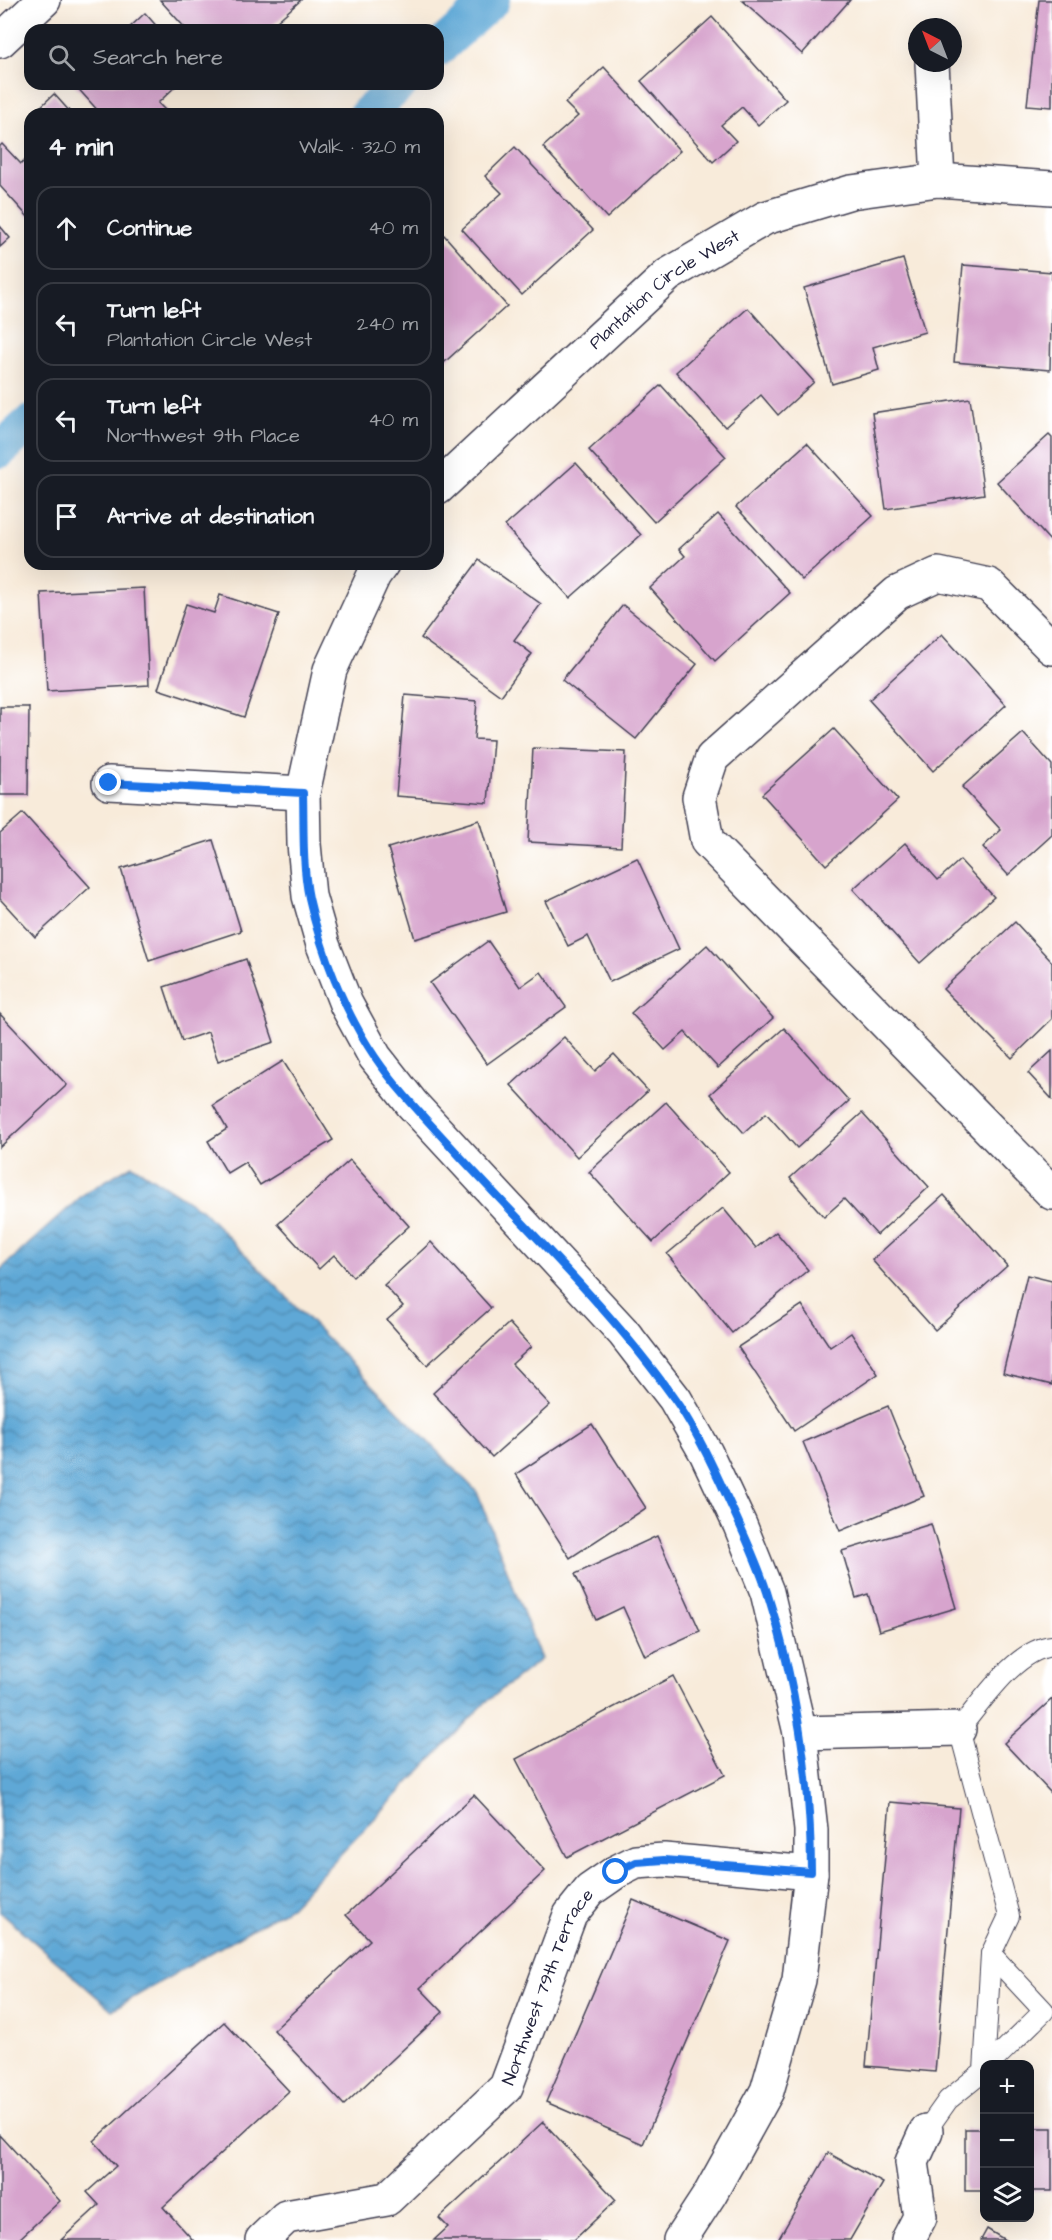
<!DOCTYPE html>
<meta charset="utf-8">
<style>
body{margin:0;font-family:"Architects Daughter",sans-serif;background:#20242c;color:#f1f3f6}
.controls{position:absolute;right:18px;bottom:18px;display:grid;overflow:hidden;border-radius:12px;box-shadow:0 6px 24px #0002}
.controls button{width:54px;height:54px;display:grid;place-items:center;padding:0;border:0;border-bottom:2px solid #363941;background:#171b24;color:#f1f3f6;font:30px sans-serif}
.compass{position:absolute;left:908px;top:18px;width:54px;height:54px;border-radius:50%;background:#171b24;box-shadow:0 6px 24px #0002;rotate:318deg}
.stop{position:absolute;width:18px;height:18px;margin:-14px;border:4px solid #1a73e8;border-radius:50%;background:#fff}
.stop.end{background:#1a73e8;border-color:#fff;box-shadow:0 2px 6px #0008}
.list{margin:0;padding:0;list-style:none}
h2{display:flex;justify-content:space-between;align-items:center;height:78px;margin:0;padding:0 24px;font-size:26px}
h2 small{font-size:20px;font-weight:400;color:#9ea1a6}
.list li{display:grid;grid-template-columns:39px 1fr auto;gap:18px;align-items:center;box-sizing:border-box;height:84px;margin:0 12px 12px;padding:0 12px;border:2px solid #363941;border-radius:18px}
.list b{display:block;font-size:22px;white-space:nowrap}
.list p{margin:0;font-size:20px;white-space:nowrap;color:#9ea1a6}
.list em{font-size:20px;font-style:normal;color:#9ea1a6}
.icon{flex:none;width:33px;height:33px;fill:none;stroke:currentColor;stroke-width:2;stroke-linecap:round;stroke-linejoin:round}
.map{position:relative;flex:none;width:1052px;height:2240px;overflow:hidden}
.search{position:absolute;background:#171b24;box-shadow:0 6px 24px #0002;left:24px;top:24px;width:420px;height:66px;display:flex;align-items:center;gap:15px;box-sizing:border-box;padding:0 21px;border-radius:18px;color:#9ea1a6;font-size:22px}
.panel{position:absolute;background:#171b24;box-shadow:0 6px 24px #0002;left:24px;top:108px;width:420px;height:462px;border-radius:18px}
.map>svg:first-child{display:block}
.water{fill:url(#water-waves);stroke:#406588;stroke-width:1.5}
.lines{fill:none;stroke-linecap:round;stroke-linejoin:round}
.canal{stroke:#5fa8d6;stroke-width:36}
.building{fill:#d7a4cd}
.lane-casing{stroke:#424053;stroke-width:22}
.street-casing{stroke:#424053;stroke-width:36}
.lane{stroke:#fff;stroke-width:20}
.street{stroke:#fff;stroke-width:33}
.route{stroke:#1a73e8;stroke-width:8}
.labels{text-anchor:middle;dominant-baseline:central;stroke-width:6;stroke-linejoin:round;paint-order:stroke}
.street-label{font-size:18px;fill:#22223b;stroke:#fff}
</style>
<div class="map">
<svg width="1052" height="2240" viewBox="0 0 1052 2240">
<defs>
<pattern id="water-waves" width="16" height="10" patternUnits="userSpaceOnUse" patternTransform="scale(1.5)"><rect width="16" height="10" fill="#5fa8d6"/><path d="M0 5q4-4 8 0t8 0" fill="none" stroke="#4e88af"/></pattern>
</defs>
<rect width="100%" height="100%" fill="#fff"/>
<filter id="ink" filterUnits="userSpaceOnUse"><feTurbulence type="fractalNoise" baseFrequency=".0167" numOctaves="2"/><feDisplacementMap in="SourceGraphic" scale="12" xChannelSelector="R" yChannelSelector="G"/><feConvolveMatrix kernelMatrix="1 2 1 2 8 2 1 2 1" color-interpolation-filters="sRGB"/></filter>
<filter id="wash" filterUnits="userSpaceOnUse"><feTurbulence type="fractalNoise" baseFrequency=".008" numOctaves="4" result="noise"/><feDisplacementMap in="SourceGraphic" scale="24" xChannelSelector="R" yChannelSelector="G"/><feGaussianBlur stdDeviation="1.35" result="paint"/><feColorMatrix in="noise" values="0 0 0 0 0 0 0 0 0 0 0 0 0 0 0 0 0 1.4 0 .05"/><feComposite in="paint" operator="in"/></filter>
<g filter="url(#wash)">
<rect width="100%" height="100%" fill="#f8ebda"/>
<!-- water -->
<path class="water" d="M132,1165L202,1210L477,1492L541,1659L485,1703L290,1907L112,2010L0,1912V1270L85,1193Z"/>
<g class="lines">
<!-- canal -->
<g class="canal">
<path d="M438,49L492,0"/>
<path d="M367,114L400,84"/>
<path d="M0,450L30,423"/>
</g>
</g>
<g id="blocks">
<!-- building -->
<g class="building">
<path d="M160,0H301L267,30H187Z"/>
<path d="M742,0H850L802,54Z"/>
<path d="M1039,0H1052V107L1027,105Z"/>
<path d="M145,13L160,30H127Z"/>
<path d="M712,17L786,100L758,125L742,107L721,125L736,141L713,162L641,81Z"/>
<path d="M604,67L680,151L607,218L543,147L578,116L565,103Z"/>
<path d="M74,84H178L158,103L169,114H101Z"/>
<path d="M54,94L72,114H33Z"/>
<path d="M2,144L21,164L30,156V219L0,186V146Z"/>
<path d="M515,147L593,230L522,295L462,229L502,193L485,176Z"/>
<path d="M0,226L10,238L0,247Z"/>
<path d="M444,235L507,306L438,368V241Z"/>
<path d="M903,259L925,332L873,347L879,370L832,384L804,288Z"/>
<path d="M963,265L1052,272L1050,370L954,362Z"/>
<path d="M748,308L814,382L778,415L761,395L725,427L676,372Z"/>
<path d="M661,385L726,457L654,522L589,450Z"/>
<path d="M970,398L984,494L886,509L872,413Z"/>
<path d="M1049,435L1052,438V543L997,482Z"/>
<path d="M807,443L873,516L802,580L736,507Z"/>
<path d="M576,463L641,535L570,598L505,526Z"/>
<path d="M718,514L790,593L715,661L650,588L685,556L679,549Z"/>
<path d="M479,560L541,604L514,640L532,654L501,696L421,638Z"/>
<path d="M144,588L149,685L47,691L41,593Z"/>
<path d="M220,595L279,614L244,717L158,689L186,604L214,613Z"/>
<path d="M623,605L697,664L636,739L562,680Z"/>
<path d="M942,634L1006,705L933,771L869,700Z"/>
<path d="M405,695L477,701L474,739L493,740L488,803L396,796Z"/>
<path d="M0,707H29L28,795H0Z"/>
<path d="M834,729L898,800L826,865L762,794Z"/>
<path d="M1023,733L1052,765V835L1008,875L983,847L1001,830L962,787Z"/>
<path d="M533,748L626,752L621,847L528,842Z"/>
<path d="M23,813L90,887L35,937L0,899V833Z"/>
<path d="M479,820L506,912L415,939L388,848Z"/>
<path d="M213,840L241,931L149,961L121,869Z"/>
<path d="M905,843L938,880L960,860L994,897L920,963L853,889Z"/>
<path d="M637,858L679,949L610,982L588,936L568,946L546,901Z"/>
<path d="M1015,922L1052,962V1019L1012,1058L943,989Z"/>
<path d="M488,941L520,987L541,972L566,1007L487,1064L430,983Z"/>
<path d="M707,945L773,1018L718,1068L685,1032L665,1050L631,1013Z"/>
<path d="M246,959L274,1042L218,1061L208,1032L182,1041L164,987Z"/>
<path d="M0,1014L67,1085L0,1147Z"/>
<path d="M784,1028L849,1101L797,1148L766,1113L744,1133L710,1094Z"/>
<path d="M564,1037L595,1071L614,1054L648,1091L577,1157L511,1085Z"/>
<path d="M1052,1051V1099L1028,1073Z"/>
<path d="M283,1061L333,1140L260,1185L245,1162L227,1173L208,1141L227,1129L213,1105Z"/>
<path d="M666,1102L729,1172L653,1242L589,1172Z"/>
<path d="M862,1113L929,1187L877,1235L844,1199L824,1217L790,1178Z"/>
<path d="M350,1160L409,1226L353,1277L334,1255L319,1269L278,1224Z"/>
<path d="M944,1195L1007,1266L935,1330L872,1260Z"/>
<path d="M723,1208L756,1248L776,1232L808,1270L732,1333L667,1254Z"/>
<path d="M431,1242L491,1308L427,1365L387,1320L403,1306L384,1285Z"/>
<path d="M1027,1275L1052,1281V1385L1003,1373Z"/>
<path d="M802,1305L830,1347L851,1333L878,1374L794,1431L738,1347Z"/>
<path d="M509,1323L531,1347L512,1364L550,1405L492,1457L433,1393Z"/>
<path d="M888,1406L924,1496L840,1531L803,1442Z"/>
<path d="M592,1424L646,1508L570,1558L516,1474Z"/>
<path d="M931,1524L956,1608L879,1631L868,1594L856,1598L842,1551Z"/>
<path d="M657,1536L700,1631L645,1656L623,1607L596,1620L575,1574Z"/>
<path d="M673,1676L725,1775L567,1857L516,1759Z"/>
<path d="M1052,1699V1794L1004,1743Z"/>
<path d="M474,1795L545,1871L420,1988L443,2012L344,2105L274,2030L370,1940L346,1915Z"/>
<path d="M890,1802L959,1808L935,2072L866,2066Z"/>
<path d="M633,1900L730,1941L643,2144L546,2102Z"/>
<path d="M224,2022L289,2091L163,2207L193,2240H61L99,2205L87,2192L116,2166L94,2141Z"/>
<path d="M543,2122L616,2200L574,2240H434L448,2227L439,2218Z"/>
<rect x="1030" y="2128" width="22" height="63"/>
<rect x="965" y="2129" width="19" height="62"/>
<path d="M0,2135L60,2201L18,2240H0Z"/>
<path d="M828,2153L883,2183L850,2240H778Z"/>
<path d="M987,2229L1005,2240H981Z"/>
</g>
</g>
</g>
<g filter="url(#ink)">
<use href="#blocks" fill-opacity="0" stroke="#424053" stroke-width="1.5"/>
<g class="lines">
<!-- lane casing -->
<g class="lane-casing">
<g id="lane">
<path d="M990,2064L1044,2011L991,1954"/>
<path d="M926,2131L948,2100L984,2071L991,1954L1009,1916L959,1729C982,1702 1015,1650 1052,1646"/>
</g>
</g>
<!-- street casing -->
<g class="street-casing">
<g id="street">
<path d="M0,41L44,0"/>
<path d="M932,63L938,180"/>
<path id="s1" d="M438,488L668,275L765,218L851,192L938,180L1052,188"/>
<path d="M382,564L374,575L330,670L303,793L304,844L309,896L323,945L346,1004L375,1057L412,1104L623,1332L675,1399L706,1453L740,1525L767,1592L800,1733L811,1830V1873L799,1980L767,2091L710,2194L680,2240"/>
<path d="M1052,648L989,585L938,574L897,593L712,758L699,797L707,841L1052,1193"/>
<path d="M109,783L303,793"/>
<path d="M800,1733L959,1729"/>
<path id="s2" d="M262,2240L286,2217L387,2199L506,2087L570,1915L590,1890L616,1872L636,1862L664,1860L811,1873"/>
<path d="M908,2240L920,2217L912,2162L926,2131"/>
</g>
</g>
<!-- lane -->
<use href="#lane" class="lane"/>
<!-- street -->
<use href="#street" class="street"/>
</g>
</g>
<g class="lines" filter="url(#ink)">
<!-- route -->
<path class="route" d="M109,783L303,793C304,827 302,864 309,898C321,952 344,1011 375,1057C398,1091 428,1121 455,1151C529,1232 610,1308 673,1397C692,1423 707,1454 721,1484C737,1519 755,1555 767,1592C796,1681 811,1779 811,1872L664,1860L636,1862L616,1872"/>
</g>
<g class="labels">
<!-- street labels -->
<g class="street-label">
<text stroke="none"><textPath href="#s1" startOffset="302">Plantation Circle West</textPath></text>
<text stroke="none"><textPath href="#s2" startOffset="408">Northwest 79th Terrace</textPath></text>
</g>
</g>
</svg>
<div class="controls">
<button>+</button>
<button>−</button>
<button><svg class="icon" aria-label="layers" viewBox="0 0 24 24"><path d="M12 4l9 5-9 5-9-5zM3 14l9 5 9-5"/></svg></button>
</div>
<svg class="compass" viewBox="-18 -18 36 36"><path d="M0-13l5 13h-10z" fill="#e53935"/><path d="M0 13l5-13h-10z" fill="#9ea1a6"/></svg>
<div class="stop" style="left:616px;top:1872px"></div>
<div class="stop end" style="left:109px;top:783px"></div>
<div class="search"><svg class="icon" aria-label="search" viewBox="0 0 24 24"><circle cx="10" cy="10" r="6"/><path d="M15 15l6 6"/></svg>Search here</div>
<section class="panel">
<h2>4 min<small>Walk · 320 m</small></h2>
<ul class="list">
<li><svg class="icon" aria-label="ahead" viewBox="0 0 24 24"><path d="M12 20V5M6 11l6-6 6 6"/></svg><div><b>Continue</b></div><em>40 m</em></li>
<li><svg class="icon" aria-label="left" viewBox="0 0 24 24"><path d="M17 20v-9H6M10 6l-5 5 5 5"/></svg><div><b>Turn left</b><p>Plantation Circle West</p></div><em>240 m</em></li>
<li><svg class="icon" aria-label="left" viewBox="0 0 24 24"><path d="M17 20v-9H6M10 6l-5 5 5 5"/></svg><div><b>Turn left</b><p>Northwest 9th Place</p></div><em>40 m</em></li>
<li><svg class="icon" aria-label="arrive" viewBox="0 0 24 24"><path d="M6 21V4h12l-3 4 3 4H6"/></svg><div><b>Arrive at destination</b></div></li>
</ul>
</section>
</div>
